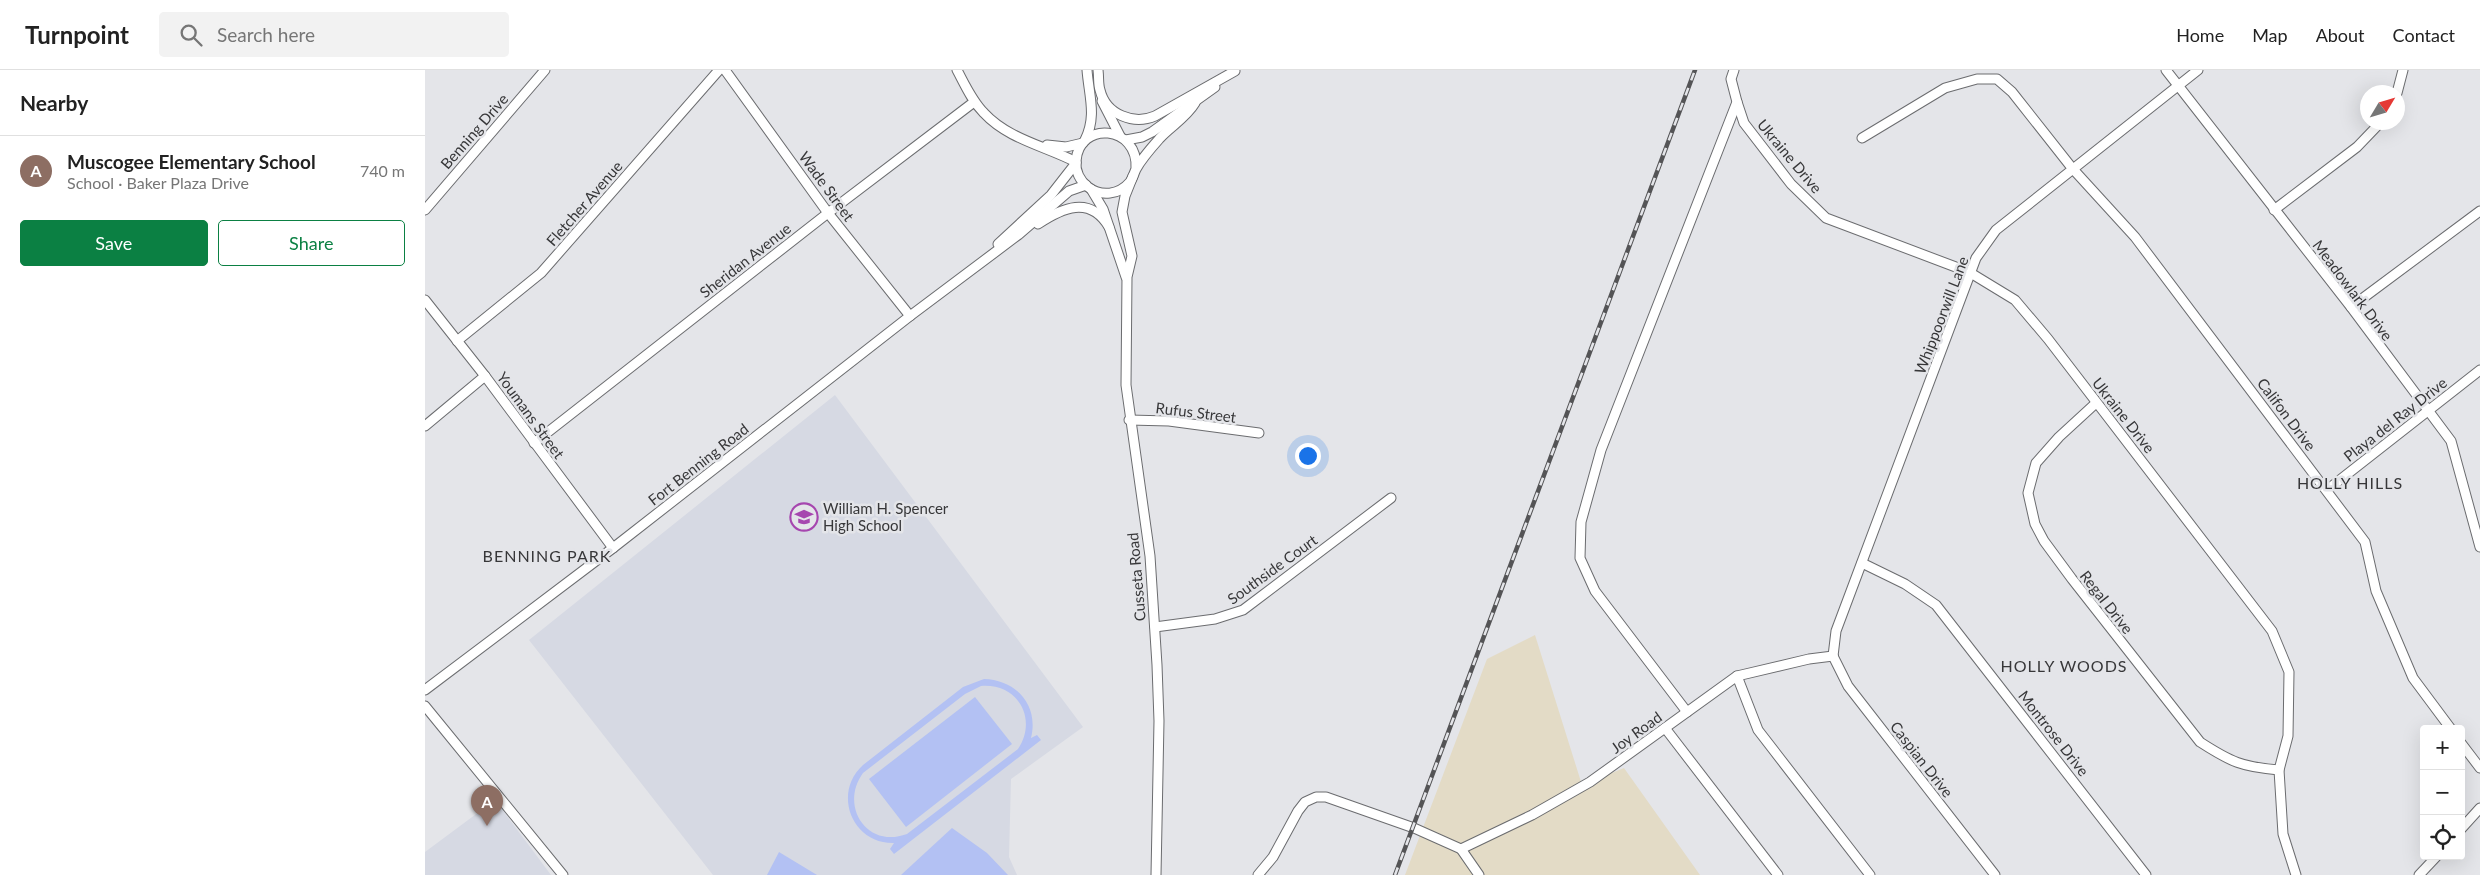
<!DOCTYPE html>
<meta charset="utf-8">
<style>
body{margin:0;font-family:Lato,sans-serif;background:#f2f2f2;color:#222}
.controls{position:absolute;right:15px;bottom:15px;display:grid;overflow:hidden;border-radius:5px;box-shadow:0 5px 20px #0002}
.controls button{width:45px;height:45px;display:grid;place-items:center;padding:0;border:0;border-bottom:1px solid #e0e0e0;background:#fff;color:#222;font:25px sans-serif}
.compass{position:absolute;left:1935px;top:15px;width:45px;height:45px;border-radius:50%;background:#fff;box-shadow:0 5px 20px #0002;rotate:52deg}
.you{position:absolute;left:882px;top:385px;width:18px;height:18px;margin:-12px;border:4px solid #fff;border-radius:50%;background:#1a73e8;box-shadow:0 0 0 8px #1a73e833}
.badge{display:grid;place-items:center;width:32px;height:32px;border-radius:50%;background:#0b8043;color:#fff;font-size:16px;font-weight:700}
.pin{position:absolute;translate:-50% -41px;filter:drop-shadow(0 1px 2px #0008)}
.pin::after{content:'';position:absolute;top:26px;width:18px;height:15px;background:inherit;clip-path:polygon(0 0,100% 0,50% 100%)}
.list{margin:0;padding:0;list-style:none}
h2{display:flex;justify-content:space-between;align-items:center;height:65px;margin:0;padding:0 20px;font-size:21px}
h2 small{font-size:16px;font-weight:400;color:#767676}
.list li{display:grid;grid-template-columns:32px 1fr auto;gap:15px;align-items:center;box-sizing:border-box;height:70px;padding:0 20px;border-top:1px solid #e0e0e0}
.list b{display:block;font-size:19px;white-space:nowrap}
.list p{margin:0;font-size:16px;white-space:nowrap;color:#767676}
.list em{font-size:16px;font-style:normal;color:#767676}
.actions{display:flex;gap:10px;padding:15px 20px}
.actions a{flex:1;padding:11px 0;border:1px solid #0b8043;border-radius:5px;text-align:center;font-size:18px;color:#0b8043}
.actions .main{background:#0b8043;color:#fff}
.icon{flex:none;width:28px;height:28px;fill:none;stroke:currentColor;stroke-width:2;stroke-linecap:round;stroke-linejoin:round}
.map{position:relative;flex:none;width:2055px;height:805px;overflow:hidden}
header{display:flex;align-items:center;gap:30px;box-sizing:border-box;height:70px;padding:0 25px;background:#fff;border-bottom:1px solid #e0e0e0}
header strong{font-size:24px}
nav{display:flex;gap:28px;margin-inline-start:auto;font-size:18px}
.search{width:350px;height:45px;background:#f2f2f2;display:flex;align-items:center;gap:12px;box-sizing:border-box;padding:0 18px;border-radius:5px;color:#767676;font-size:19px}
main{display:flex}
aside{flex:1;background:#fff}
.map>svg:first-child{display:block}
.industrial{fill:#e3dbc6}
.built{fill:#d6d9e3}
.green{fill:#b3c1f3;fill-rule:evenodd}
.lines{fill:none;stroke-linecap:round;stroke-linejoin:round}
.minor-casing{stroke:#6b6c6f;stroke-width:11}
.minor{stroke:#fff;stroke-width:9}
.rail-casing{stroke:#545456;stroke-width:4.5}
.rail{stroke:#e4e5e9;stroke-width:2.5;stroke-dasharray:8;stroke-linecap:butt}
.labels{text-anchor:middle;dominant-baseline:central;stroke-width:5;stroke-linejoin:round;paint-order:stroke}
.street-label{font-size:15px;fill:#373739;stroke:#e4e5e9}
.poi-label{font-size:15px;fill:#373739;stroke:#e4e5e9;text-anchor:start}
.neighbourhood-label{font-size:16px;letter-spacing:1px;fill:#373739;stroke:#e4e5e9}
</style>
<header>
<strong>Turnpoint</strong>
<div class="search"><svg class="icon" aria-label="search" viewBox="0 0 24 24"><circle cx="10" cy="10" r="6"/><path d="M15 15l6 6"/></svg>Search here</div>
<nav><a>Home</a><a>Map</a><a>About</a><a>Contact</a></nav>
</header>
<main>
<aside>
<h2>Nearby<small></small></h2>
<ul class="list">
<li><span class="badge" style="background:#8d6e63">A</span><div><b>Muscogee Elementary School</b><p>School · Baker Plaza Drive</p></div><em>740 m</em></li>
</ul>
<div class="actions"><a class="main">Save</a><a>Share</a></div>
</aside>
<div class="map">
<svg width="2055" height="805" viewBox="0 0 2055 805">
<rect width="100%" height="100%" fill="#e4e5e9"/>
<!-- industrial -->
<path class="industrial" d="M1110,565L1157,715L1199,698L1275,805H980L1062,589Z"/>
<!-- built -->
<g class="built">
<path d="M410,325L658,657L586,709L584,787L592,805H288L104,570Z"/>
<path d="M70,730L126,805H0V782Z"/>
</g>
<!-- green -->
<g class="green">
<path d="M559,609C592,610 614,636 606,668L612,665L616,670L469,784L465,779L469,773C427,774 407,723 438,695L538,617ZM556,616C593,613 613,649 593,679L482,764C442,779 414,736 438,703L540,624Z"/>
<path d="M550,627L587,674L481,757L444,709Z"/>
<path d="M527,758L562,783L583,805H476Z"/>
<path d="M354,782L392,805H342Z"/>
</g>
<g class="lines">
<!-- minor casing -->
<g class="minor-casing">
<g id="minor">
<path d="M300,0L403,143L485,246"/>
<path d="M532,0C540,15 547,31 559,43C583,69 620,76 651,92"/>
<path d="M673,0C674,7 673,14 675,20C681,45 709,55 730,46L810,1"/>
<path d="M1741,0L1926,237L2026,371L2055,477"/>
<path d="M1972,23L1978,0"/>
<path d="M677,31L695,66"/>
<path d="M1312,32L1319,53L1366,114L1401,148L1544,202L1590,230L1623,269L1847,561L1864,602L1863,666L1854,700L1858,764L1871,805"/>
<path d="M1437,68L1520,18L1552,9H1572L1587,22L1647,98L1710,167L1940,472L1951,521L1988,608L2026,659"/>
<path d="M660,70C672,46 664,26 662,0"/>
<path d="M701,70L717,67L727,62L790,17"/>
<path d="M622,75L641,77L658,73"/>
<path d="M711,99C714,55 654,50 651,91C650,101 655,111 663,117C676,127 694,125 705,112C708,108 709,103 711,99C717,88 727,77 735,68C746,56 761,48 770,33"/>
<path d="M708,106L700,126L697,142L707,186L702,207L701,315L725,486L732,595L734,651L731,805"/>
<path d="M666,119L678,139L701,207"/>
<path d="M0,140L120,0"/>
<path d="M1849,140L1932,77L1956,52"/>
<path d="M613,154C637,138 665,125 684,157"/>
<path d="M573,174L626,125L651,93"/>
<path d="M0,230L60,306L188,478"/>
<path d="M1926,237L2055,141"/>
<path d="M32,271L116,203L294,0"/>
<path d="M1671,333L1634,367L1611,393L1603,423L1610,454L1619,471L1647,509L1775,672C1806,692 1817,697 1854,700"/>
<path d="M704,350L744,351L834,363"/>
<path d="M0,356L60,306"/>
<path d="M109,373L403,143L549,32"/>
<path d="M1902,420L2055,300"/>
<path d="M1437,493L1480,514L1511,535L1721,805"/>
<path d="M730,557L790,549L818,540L966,428"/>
<path d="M1408,586L1411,561L1551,188L1571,160L1773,0"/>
<path d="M1408,586L1423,616L1570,805"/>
<path d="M1312,606L1333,660L1445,805"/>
<path d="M0,620L188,478L485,246L593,165L644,121L661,115"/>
<path d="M0,636L138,805"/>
<path d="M1262,642L1170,521L1155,488L1156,452L1176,380L1312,32L1306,9L1309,0"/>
<path d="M1240,658L1353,805"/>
<path d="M2036,673L2055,698"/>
<path d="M2036,759L2055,738"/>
<path d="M1036,779L1107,745L1165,712L1312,606L1384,589L1408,586"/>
<path d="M833,805L848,787L873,741L880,732L891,727H901L989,758L1036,779L1054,805"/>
<path d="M1994,805L2012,786"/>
</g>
</g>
<!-- minor -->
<use href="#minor" class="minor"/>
<!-- rail casing -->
<g class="rail-casing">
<path id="rail" d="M970,805L1270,0"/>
</g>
<!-- rail -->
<use href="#rail" class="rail"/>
</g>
<!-- icons -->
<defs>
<g id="school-ring" transform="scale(1.4375)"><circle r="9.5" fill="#e4e5e9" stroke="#a646af" stroke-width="1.5"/><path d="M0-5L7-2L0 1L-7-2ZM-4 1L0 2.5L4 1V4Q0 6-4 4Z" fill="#a646af"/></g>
</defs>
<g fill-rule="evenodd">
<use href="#school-ring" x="379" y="447"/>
</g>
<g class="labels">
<!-- street labels -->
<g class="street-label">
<text transform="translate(49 61) rotate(-49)">Benning Drive</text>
<text transform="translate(1365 86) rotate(50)">Ukraine Drive</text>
<text transform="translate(402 116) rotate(54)">Wade Street</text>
<text transform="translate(159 133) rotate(-49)">Fletcher Avenue</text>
<text transform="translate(320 190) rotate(-38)">Sheridan Avenue</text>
<text transform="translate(1928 220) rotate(53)">Meadowlark Drive</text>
<text transform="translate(1516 245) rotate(-69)">Whippoorwill Lane</text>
<text transform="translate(771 342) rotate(7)">Rufus Street</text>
<text transform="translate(1862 344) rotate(53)">Califon Drive</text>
<text transform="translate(106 345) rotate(54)">Youmans Street</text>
<text transform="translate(1699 345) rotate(52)">Ukraine Drive</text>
<text transform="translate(1970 349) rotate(-38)">Playa del Ray Drive</text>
<text transform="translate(273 394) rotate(-38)">Fort Benning Road</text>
<text transform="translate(847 499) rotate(-36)">Southside Court</text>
<text transform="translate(711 507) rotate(-95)">Cusseta Road</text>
<text transform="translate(1682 532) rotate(52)">Regal Drive</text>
<text transform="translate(1211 662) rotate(-36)">Joy Road</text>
<text transform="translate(1629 663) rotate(52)">Montrose Drive</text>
<text transform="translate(1497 689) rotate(52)">Caspian Drive</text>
</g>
<!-- poi labels -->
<g class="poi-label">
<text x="398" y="438">William H. Spencer<tspan x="398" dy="17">High School</tspan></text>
</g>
<!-- neighbourhood labels -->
<g class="neighbourhood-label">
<text x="1925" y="412">HOLLY HILLS</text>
<text x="122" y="485">BENNING PARK</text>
<text x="1639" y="595">HOLLY WOODS</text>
</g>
</g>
</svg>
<div class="controls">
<button>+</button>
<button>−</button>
<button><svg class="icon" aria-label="locate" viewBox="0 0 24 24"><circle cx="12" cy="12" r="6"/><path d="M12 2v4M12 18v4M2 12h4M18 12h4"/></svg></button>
</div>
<svg class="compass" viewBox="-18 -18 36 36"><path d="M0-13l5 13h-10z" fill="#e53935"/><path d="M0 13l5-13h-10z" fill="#767676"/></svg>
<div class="you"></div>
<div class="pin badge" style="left:62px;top:756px;background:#8d6e63">A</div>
</div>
</main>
